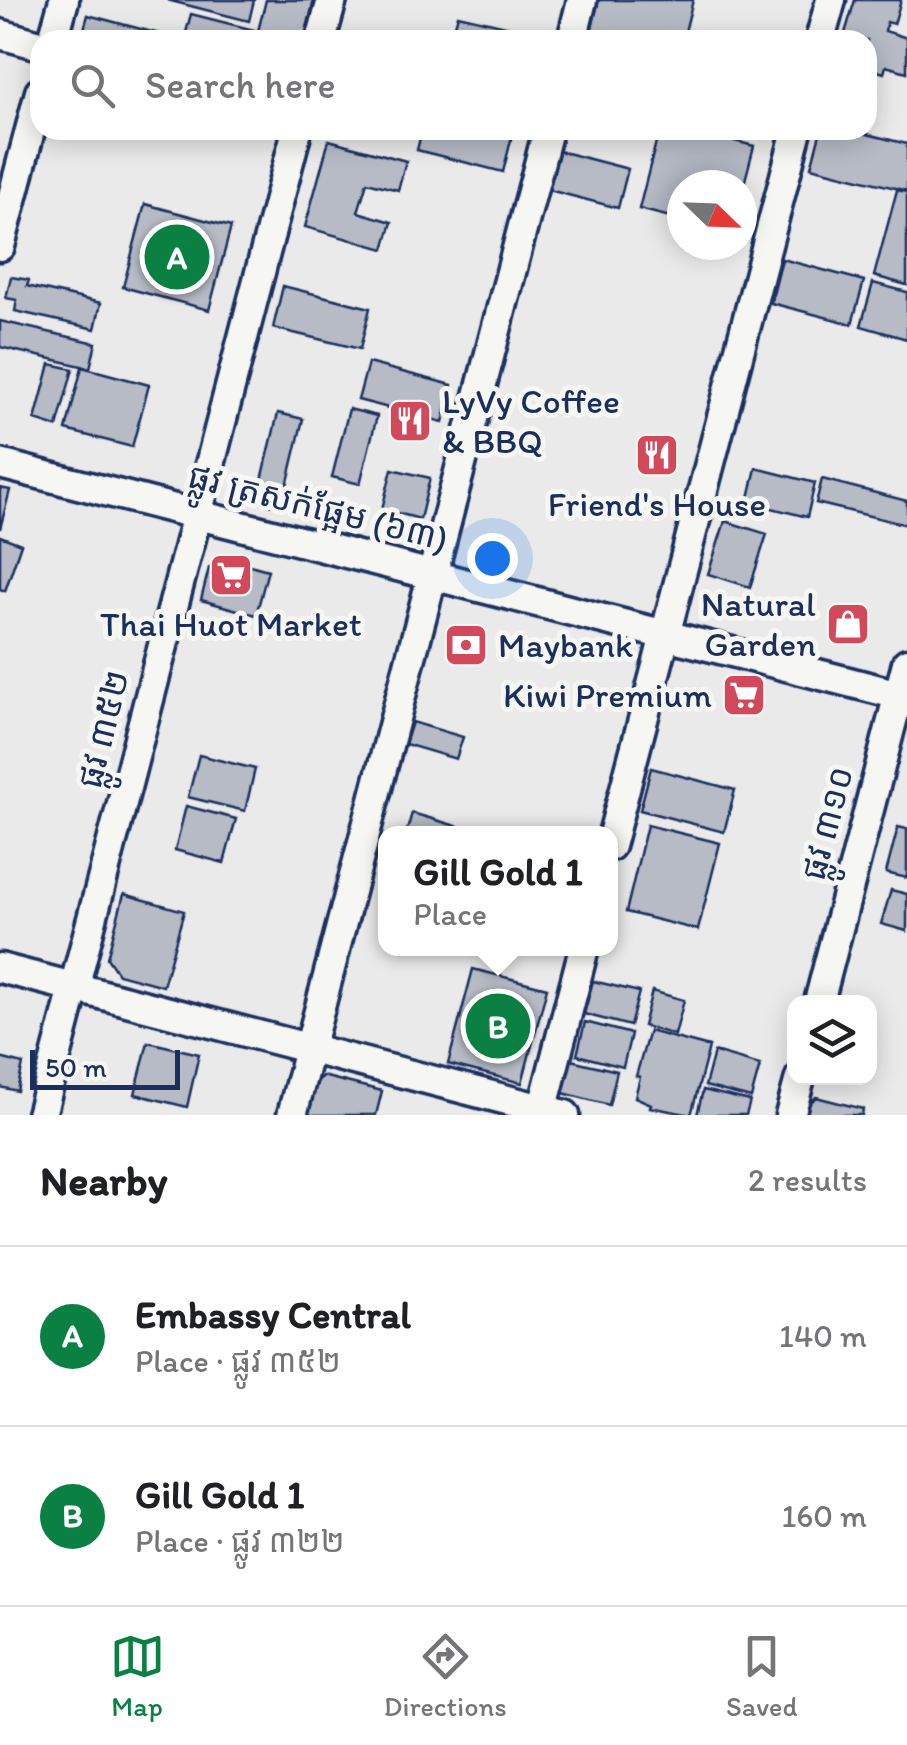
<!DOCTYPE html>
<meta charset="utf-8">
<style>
body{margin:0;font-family:Itim,"Noto Sans Khmer",sans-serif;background:#f2f2f2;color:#202124}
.controls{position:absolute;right:30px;bottom:30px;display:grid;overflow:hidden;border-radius:20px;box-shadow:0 5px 25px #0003}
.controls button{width:90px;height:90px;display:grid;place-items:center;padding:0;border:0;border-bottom:2px solid #e0e0e0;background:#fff;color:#202124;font:50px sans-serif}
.compass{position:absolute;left:667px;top:170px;width:90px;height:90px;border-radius:50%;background:#fff;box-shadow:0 5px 25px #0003;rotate:113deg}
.scale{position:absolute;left:30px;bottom:25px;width:150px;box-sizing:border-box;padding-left:10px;border:5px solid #1b2f5e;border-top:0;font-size:28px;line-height:35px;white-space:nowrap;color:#1b2f5e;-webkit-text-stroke:8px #f6f6f2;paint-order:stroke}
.you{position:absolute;left:492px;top:558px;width:35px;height:35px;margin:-25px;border:8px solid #fff;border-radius:50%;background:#1a73e8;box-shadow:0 0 0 15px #1a73e833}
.badge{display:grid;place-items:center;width:65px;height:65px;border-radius:50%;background:#0b8043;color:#fff;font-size:32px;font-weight:700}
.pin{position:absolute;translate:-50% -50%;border:5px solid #fff;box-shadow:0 2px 10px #0006}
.popup{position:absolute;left:378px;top:826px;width:240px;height:130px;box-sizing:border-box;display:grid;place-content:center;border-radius:20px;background:#fff;filter:drop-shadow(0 2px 8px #0005);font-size:32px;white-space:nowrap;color:#757577}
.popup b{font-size:38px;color:#202124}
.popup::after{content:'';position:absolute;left:50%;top:100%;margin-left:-20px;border:20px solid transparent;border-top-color:#fff}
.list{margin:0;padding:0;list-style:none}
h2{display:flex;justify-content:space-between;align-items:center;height:130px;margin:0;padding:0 40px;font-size:42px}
h2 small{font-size:32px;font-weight:400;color:#757577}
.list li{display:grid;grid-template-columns:65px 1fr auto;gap:30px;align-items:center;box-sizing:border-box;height:180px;padding:0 40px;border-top:2px solid #e0e0e0}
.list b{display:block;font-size:38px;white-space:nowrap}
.list p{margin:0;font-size:32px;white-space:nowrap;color:#757577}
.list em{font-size:32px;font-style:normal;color:#757577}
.icon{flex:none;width:55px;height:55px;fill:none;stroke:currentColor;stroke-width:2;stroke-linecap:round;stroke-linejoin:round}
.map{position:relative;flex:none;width:907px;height:1115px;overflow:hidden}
.search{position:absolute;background:#fff;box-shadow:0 5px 25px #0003;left:30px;right:30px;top:30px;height:110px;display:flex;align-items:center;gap:25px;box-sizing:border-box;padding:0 35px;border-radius:30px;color:#757577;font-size:38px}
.sheet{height:490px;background:#fff}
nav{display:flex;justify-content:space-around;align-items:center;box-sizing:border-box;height:140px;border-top:2px solid #e0e0e0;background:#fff;font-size:28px;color:#757577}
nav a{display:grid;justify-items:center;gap:5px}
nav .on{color:#0b8043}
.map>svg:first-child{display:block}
.building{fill:#b6bbc6;stroke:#1b2f5e;stroke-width:2.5}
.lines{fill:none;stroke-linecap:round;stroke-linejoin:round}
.minor-casing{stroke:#1b2f5e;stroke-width:35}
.minor{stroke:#f6f6f2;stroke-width:28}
.labels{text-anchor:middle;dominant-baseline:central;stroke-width:10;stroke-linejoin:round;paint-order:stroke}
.poi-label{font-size:35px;fill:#1b2f5e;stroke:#f6f6f2;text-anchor:start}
.street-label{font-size:35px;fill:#1b2f5e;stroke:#f6f6f2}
</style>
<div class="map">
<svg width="907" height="1115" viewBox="0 0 907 1115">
<rect width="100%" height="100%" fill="#e9eae9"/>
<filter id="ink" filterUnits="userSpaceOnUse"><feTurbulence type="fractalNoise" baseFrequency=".01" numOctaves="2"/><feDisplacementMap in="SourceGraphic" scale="20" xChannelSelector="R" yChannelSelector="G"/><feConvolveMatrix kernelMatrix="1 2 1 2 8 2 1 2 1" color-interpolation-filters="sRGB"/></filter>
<g filter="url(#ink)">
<!-- building -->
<g class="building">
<path d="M167,0H254L249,21Z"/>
<path d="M266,0H314L304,40H184L191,14L258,31Z"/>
<path d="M599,0H693L683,40H589Z"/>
<path d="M855,0H901L894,24L887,22L885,31L907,38V72L886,66L884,73L867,68V40H843Z"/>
<path d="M88,15L167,36L166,40H81Z"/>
<path d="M458,15L523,30L521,40H451Z"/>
<path d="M422,130H489L512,136L503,172L417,150Z"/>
<path d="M659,130H692L754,146L742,192V185H682V220L639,209Z"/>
<path d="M821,130H851L907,144V191L811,167Z"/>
<path d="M329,140L406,161L398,190L367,182L358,212L392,222L384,249L305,227Z"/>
<path d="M559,151L628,169L618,208L549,190Z"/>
<path d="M897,190L907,192V285L874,276Z"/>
<path d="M145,204L231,227L209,310L123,287Z"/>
<path d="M782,259L864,281L852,324L771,303Z"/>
<path d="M11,277L29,280L27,286L101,303L95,329L15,311L17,300L6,298Z"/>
<path d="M873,283L907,292V339L861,326Z"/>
<path d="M283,286L370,308L360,349L273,328Z"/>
<path d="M0,321L96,343L90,368L0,347Z"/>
<path d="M368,363L452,385L443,422L358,400Z"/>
<path d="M50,364L73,369L57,427L35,420Z"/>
<path d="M82,367L149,385L132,447L66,430Z"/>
<path d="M349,409L377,416L360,484L332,477Z"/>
<path d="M278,413L303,419L282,507L257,501Z"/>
<path d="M756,468L815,483L807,517L748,502Z"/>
<path d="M392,469L430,478L420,519L382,509Z"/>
<path d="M822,479L907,501V525L816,503Z"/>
<path d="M0,488L10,490L0,529Z"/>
<path d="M725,521L767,534L750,587L708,574Z"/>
<path d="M0,536L21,544L5,591L0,589Z"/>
<path d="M228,559L268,570L256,615L201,600L209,568Z"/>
<path d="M412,722L463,737L456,759L405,744Z"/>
<path d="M199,755L255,769L245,811L188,797Z"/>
<path d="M651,768L735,790L724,832L640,810Z"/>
<path d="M186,806L236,819L224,863L175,850Z"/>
<path d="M412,813L480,833V834H406Z"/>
<path d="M647,825L720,843L698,930L626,912Z"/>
<path d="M898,827L907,829V878L886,873Z"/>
<path d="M891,890L907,894V931L881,924Z"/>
<path d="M124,894L184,911L163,986L118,974L107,958Z"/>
<path d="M473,969L547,988L522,1083L448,1064Z"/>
<path d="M593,981L639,992L630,1026L584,1014Z"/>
<path d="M652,991L684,1000L675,1035L643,1026Z"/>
<path d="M585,1022L631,1034L623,1067L577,1055Z"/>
<path d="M649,1031L709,1047L691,1115L650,1107L651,1104L635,1097L640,1077L636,1076Z"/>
<path d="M148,1042L199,1054L187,1107L135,1094Z"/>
<path d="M714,1052L760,1065L751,1098L705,1086Z"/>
<path d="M0,1058L23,1064L17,1091L0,1087Z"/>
<path d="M571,1060L617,1071L609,1105L563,1093Z"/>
<path d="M322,1076L382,1091L376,1115H307L314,1086Z"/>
<path d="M703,1090L750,1101L746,1115H697Z"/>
<path d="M816,1097L863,1109L862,1115H804L808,1105Z"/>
</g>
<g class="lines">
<!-- minor casing -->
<g class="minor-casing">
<g id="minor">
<path d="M0,34L40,45"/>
<path d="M53,40L64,0"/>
<path d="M321,40L332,0"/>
<path d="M572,40L582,0"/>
<path d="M820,40L831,0"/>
<path d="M0,246L40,92"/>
<path d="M0,464L907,697"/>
<path d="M610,846L797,130"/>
<path d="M0,968L565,1115"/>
<path d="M819,1002L907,663"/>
<path d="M41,1115L297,130"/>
<path d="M292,1115L548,130"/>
<path d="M541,1115L584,948"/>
<path d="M790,1115L800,1078"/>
</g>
</g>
<!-- minor -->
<use href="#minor" class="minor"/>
</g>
</g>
<!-- icons -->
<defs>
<g id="restaurant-square" transform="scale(2.25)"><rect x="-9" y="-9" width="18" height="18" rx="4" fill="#d1495b" stroke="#f6f6f2"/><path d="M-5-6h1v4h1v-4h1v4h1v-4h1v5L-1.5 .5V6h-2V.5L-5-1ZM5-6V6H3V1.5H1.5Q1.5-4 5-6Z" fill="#fff"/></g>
<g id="supermarket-square" transform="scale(2.25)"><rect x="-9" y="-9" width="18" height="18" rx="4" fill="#d1495b" stroke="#f6f6f2"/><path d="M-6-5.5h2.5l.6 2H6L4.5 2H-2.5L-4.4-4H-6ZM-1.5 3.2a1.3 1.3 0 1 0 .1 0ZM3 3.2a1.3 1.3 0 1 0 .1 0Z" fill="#fff"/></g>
<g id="shop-square" transform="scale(2.25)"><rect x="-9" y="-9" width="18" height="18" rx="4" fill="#d1495b" stroke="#f6f6f2"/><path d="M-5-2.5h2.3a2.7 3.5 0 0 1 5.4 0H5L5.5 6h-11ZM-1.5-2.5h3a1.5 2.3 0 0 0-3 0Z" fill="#fff"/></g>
<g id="bank-square" transform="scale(2.25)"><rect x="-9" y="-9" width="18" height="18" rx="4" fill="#d1495b" stroke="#f6f6f2"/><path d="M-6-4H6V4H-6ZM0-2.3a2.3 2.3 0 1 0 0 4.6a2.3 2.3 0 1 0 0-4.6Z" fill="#fff"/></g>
</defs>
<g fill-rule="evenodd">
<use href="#restaurant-square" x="410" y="421"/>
<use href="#restaurant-square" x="657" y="455"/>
<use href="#supermarket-square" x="231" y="575"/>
<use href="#shop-square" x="848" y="624"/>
<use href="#bank-square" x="466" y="645"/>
<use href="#supermarket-square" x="744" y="695"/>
</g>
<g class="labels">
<!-- poi labels -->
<g class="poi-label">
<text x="442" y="401">LyVy Coffee<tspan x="442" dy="40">&amp; BBQ</tspan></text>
<text x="657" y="504" text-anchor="middle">Friend's House</text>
<text x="816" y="604" text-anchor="end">Natural<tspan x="816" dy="40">Garden</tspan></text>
<text x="231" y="624" text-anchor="middle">Thai Huot Market</text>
<text x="498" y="645">Maybank</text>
<text x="712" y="695" text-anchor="end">Kiwi Premium</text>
</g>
<!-- street labels -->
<g class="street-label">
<text transform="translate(318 507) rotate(14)">ផ្លូវ ត្រសក់ផ្អែម (៦៣)</text>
<text transform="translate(103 729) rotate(-76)">ផ្លូវ ៣៥២</text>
<text transform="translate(827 823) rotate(-75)">ផ្លូវ ៣១០</text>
</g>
</g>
</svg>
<div class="controls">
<button><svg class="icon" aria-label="layers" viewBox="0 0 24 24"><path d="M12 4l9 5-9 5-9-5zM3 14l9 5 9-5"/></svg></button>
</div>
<svg class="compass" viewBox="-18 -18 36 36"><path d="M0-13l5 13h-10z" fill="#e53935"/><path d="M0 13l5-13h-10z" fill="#757577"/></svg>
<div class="scale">50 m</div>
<div class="you"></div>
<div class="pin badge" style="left:177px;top:257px">A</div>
<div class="pin badge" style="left:498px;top:1026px">B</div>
<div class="popup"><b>Gill Gold 1</b>Place</div>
<div class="search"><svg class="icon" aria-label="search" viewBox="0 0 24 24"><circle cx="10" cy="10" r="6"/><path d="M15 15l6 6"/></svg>Search here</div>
</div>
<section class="sheet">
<h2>Nearby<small>2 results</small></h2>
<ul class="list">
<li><span class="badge">A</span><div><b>Embassy Central</b><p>Place · ផ្លូវ ៣៥២</p></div><em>140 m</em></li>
<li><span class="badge">B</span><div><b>Gill Gold 1</b><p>Place · ផ្លូវ ៣២២</p></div><em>160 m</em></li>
</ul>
</section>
<nav>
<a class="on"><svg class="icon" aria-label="map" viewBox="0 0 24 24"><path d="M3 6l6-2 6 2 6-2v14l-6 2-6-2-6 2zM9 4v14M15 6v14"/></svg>Map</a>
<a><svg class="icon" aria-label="directions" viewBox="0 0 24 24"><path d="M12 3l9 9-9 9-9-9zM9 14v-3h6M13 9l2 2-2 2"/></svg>Directions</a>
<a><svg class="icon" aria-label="saved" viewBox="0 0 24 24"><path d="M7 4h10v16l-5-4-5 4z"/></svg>Saved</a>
</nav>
